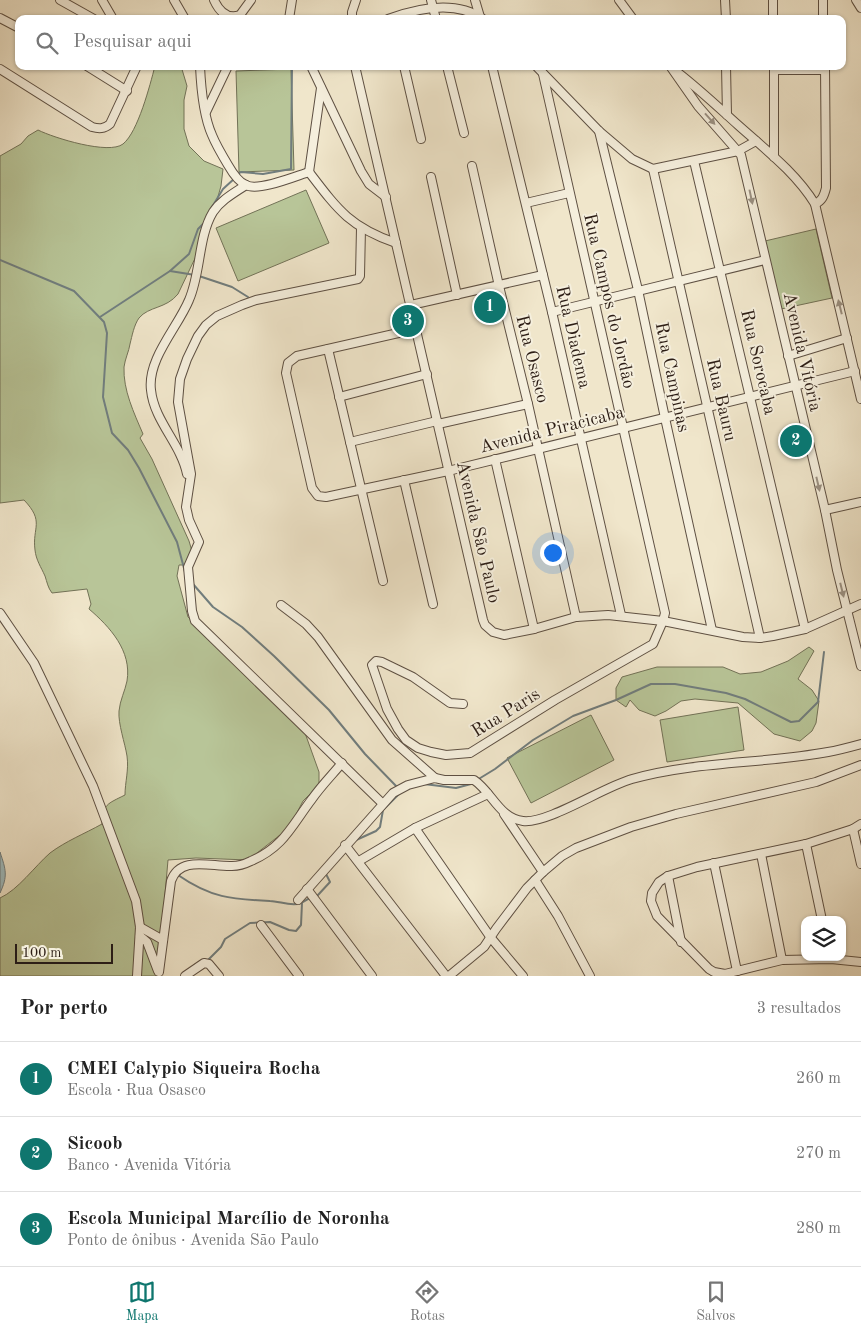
<!DOCTYPE html>
<html lang="pt">
<meta charset="utf-8">
<style>
body{margin:0;font-family:"Old Standard TT",serif;background:#f6f6f6;color:#222}
.controls{position:absolute;right:15px;bottom:15px;display:grid;overflow:hidden;border-radius:10px;box-shadow:0 1px 4px #0004}
.controls button{width:45px;height:45px;display:grid;place-items:center;padding:0;border:0;border-bottom:1px solid #e0e0e0;background:#fff;color:#222;font:25px sans-serif}
.scale{position:absolute;left:15px;bottom:12px;width:98px;box-sizing:border-box;padding-left:5px;border:2px solid #2d1e16;border-top:0;font-size:14px;line-height:18px;white-space:nowrap;color:#2d1e16;-webkit-text-stroke:4px #f5efdd;paint-order:stroke}
.you{position:absolute;left:552px;top:552px;width:18px;height:18px;margin:-12px;border:4px solid #fff;border-radius:50%;background:#1a73e8;box-shadow:0 0 0 8px #1a73e833}
.badge{display:grid;place-items:center;width:32px;height:32px;border-radius:50%;background:#0f766e;color:#fff;font-size:16px;font-weight:700}
.pin{position:absolute;translate:-50% -50%;border:2px solid #fff;box-shadow:0 1px 5px #0006}
.list{margin:0;padding:0;list-style:none}
h2{display:flex;justify-content:space-between;align-items:center;height:65px;margin:0;padding:0 20px;font-size:21px}
h2 small{font-size:16px;font-weight:400;color:#767676}
.list li{display:grid;grid-template-columns:32px 1fr auto;gap:15px;align-items:center;box-sizing:border-box;height:75px;padding:0 20px;border-top:1px solid #e0e0e0}
.list b{display:block;font-size:19px;white-space:nowrap}
.list p{margin:0;font-size:16px;white-space:nowrap;color:#767676}
.list em{font-size:16px;font-style:normal;color:#767676}
.icon{flex:none;width:28px;height:28px;fill:none;stroke:currentColor;stroke-width:2;stroke-linecap:round;stroke-linejoin:round}
.map{position:relative;flex:none;width:861px;height:976px;overflow:hidden}
.search{position:absolute;background:#fff;box-shadow:0 1px 4px #0004;left:15px;right:15px;top:15px;height:55px;display:flex;align-items:center;gap:12px;box-sizing:border-box;padding:0 18px;border-radius:10px;color:#767676;font-size:19px}
.sheet{height:290px;background:#fff}
nav{display:flex;justify-content:space-around;align-items:center;box-sizing:border-box;height:70px;border-top:1px solid #e0e0e0;background:#fff;font-size:14px;color:#767676}
nav a{display:grid;justify-items:center;gap:2px}
nav .on{color:#0f766e}
.map>svg:first-child{display:block}
.green{fill:#b8c598;stroke:#727257}
.water{fill:#9fbdc1;stroke:#717d7d}
.lines{fill:none;stroke-linecap:round;stroke-linejoin:round}
.stream{stroke:#717d7d;stroke-width:2}
.minor-casing{stroke:#5e5043;stroke-width:10}
.minor{stroke:#f5efdd;stroke-width:8}
.oneway{fill:#9b9183}
.labels{text-anchor:middle;dominant-baseline:central;stroke-width:4;stroke-linejoin:round;paint-order:stroke}
.street-label{font-size:18px;fill:#2d1e16;stroke:#f5efdd}
</style>
<div class="map">
<svg width="861" height="976" viewBox="0 0 861 976">
<rect width="100%" height="100%" fill="#f0e6cb"/>
<filter id="stains"><feTurbulence type="fractalNoise" baseFrequency=".004" numOctaves="4"/><feColorMatrix values="0 0 0 0 .2 0 0 0 0 .09 0 0 0 0 .02 0 0 0 .5 -.17"/></filter>
<radialGradient id="worn" r=".72"><stop offset=".6" stop-color="#630" stop-opacity="0"/><stop offset="1" stop-color="#630" stop-opacity=".3"/></radialGradient>
<!-- green -->
<g class="green">
<path d="M155,66H181L187,86L184,100V129L189,146L204,161L223,169L221,186L217,200L211,213L199,250L178,294C166,309 149,306 139,318C134,325 132,336 130,344C129,351 125,359 124,367C123,390 134,413 143,434L140,438L152,459L189,541L192,551L188,563L184,565H179L177,576L188,617L201,627L305,733L319,772V785L303,801L289,828L248,860L196,858L168,860L158,976H0V898C18,890 35,866 50,853C66,841 84,834 102,824C103,804 107,804 125,795C125,782 129,770 127,756C125,743 118,724 119,711C120,700 125,691 127,681C132,651 110,627 89,609L91,604L87,589L52,593C48,588 47,582 45,576C41,567 36,560 35,550C32,527 45,522 24,500L0,503V156L21,144L28,136L38,130C54,138 109,155 123,144C138,132 150,85 155,66Z"/>
<path d="M291,69L294,170L239,172L236,71Z"/>
<path d="M306,190L329,243L238,281L216,228Z"/>
<path d="M816,229L832,298L781,309L765,241Z"/>
<path d="M809,647L814,651L798,679L812,690L819,701L816,723L812,731L800,741L774,734L738,703L695,699L681,701L666,711L655,716L639,710L630,700L626,707L616,700V688L622,677L657,667H723L740,674L761,672L788,661Z"/>
<path d="M738,707L744,750L667,762L660,720Z"/>
<path d="M591,715L614,760L531,803L507,758Z"/>
</g>
<!-- water -->
<path class="water" d="M0,852C6,870 8,876 0,893Z"/>
<g class="lines">
<!-- stream -->
<g class="stream">
<path d="M238,174L241,172L263,174L291,169L292,66"/>
<path d="M212,207L223,189L235,178"/>
<path d="M0,260L74,291L104,322L107,333L103,397L112,433L128,450L139,468L177,542L185,572"/>
<path d="M170,271L195,275"/>
<path d="M199,276L232,287L248,297"/>
<path d="M100,317L170,271L189,254L198,229L204,223"/>
<path d="M193,584L213,607L242,627L274,656L329,710L365,754L398,788"/>
<path d="M477,780L495,769L533,740L573,716L616,700L651,684H675L726,693L745,699L791,722L799,721L818,702L824,652"/>
<path d="M424,784L456,788L471,784"/>
<path d="M354,841L376,831L380,827L383,810L400,793"/>
<path d="M178,875C211,898 231,899 270,901C279,901 292,907 301,903C303,902 307,899 311,898"/>
<path d="M315,896L318,895L330,882L326,874"/>
<path d="M207,961L221,947L225,939L250,923L270,922L289,930L296,931L301,925L302,903"/>
</g>
<!-- minor casing -->
<g class="minor-casing">
<g id="minor">
<path d="M60,0L94,19"/>
<path d="M102,0L113,19"/>
<path d="M174,0L185,19"/>
<path d="M214,0C219,11 227,20 240,15L251,0"/>
<path d="M431,0L436,19"/>
<path d="M475,0L480,17"/>
<path d="M619,0L633,19"/>
<path d="M725,0L726,19"/>
<path d="M773,0V19"/>
<path d="M823,0V19"/>
<path d="M856,0L861,8"/>
<path d="M0,18L19,28"/>
<path d="M289,19L292,0"/>
<path d="M352,19V12L356,0"/>
<path d="M388,19C418,8 456,0 483,19"/>
<path d="M87,66L127,91"/>
<path d="M200,66C201,88 203,115 212,135C216,145 222,155 228,165C232,172 238,182 246,185C258,192 296,176 309,172"/>
<path d="M311,66L361,171L369,184L386,197"/>
<path d="M355,66L483,620L485,625L493,632L504,635L534,629L576,617L608,615L663,621L743,637L760,638L773,636L805,629L861,604"/>
<path d="M404,66L421,139"/>
<path d="M447,66L464,133"/>
<path d="M492,66L552,312L621,615"/>
<path d="M536,66L599,131L632,159L653,169L738,151L756,141"/>
<path d="M670,66L698,106L741,155L825,510L837,570L861,666"/>
<path d="M726,66L727,115"/>
<path d="M0,69L92,127C99,129 104,129 110,124L137,66"/>
<path d="M774,70H825"/>
<path d="M677,72C699,89 718,107 738,125C766,150 796,173 815,204L861,399"/>
<path d="M206,112L228,66"/>
<path d="M599,131L638,290L665,418L712,630"/>
<path d="M774,157V66"/>
<path d="M694,161L805,629"/>
<path d="M472,166L499,286L528,404L576,617"/>
<path d="M653,169L760,638"/>
<path d="M309,172C338,210 350,227 396,243"/>
<path d="M309,172L321,88"/>
<path d="M431,177L457,295"/>
<path d="M526,203L569,193"/>
<path d="M815,204C822,201 824,196 826,188L825,66"/>
<path d="M361,228L360,276L358,279L256,300L242,305L217,316L206,325L198,336L187,359L180,379L178,402L191,474L186,507L189,520L199,542L188,567L192,611L195,621L382,803"/>
<path d="M411,305L543,275"/>
<path d="M552,312L765,260"/>
<path d="M416,329L297,356L288,363L286,373L312,488L318,496L326,497L340,494L448,471L855,371"/>
<path d="M328,349L383,581"/>
<path d="M788,356L847,338"/>
<path d="M339,397L427,374"/>
<path d="M438,424L528,404"/>
<path d="M350,442L437,421"/>
<path d="M495,459L534,629"/>
<path d="M187,474C181,444 154,421 151,390C147,359 178,327 189,300C201,273 198,237 213,212C221,200 234,193 246,185"/>
<path d="M404,480L433,604"/>
<path d="M825,510L861,502"/>
<path d="M281,605L306,624L318,637L392,740L435,778"/>
<path d="M0,613L34,663L93,786L136,901L140,927L137,976"/>
<path d="M463,704L450,703L413,677L382,662L376,661L372,665L387,709L398,729L406,740L418,748L431,752L446,755L470,753L555,700L653,644L663,621L665,613L543,74"/>
<path d="M504,814L543,872"/>
<path d="M861,824L853,829L806,844L697,867L668,876L659,882L652,893L651,901L657,916L709,969L714,972L725,974L782,960L831,959L861,962"/>
<path d="M415,828L491,938L523,976"/>
<path d="M853,829L861,864"/>
<path d="M806,844L822,920"/>
<path d="M345,845L446,976"/>
<path d="M761,854L782,960"/>
<path d="M359,861L415,828L488,794"/>
<path d="M714,863L737,971"/>
<path d="M668,876L681,942"/>
<path d="M535,880L558,916L590,976"/>
<path d="M307,889L372,976"/>
<path d="M298,900L393,793L408,785L435,778L444,780H474C492,792 499,818 523,821C548,824 603,787 632,779C696,761 763,764 828,752C839,750 850,747 861,744"/>
<path d="M261,925L299,976"/>
<path d="M140,927L163,940"/>
<path d="M140,936L147,942L158,971"/>
<path d="M159,972L171,881C180,855 211,867 232,866C239,866 245,864 251,861C284,847 292,825 312,799C321,786 332,775 342,763"/>
<path d="M185,976L204,963L209,964L219,976"/>
<path d="M449,976L484,947L496,929L527,888L543,872L562,856L576,848L631,827L676,814L816,782L861,765"/>
</g>
</g>
<!-- minor -->
<use href="#minor" class="minor"/>
</g>
<!-- one-way arrows -->
<defs><path id="oneway-solid" d="M-6-.8H1V-3.2L6.5 0L1 3.2V.8H-6Z" transform="scale(1.25)"/></defs>
<g class="oneway">
<use href="#oneway-solid" transform="translate(710 119) rotate(48)"/>
<use href="#oneway-solid" transform="translate(751 197) rotate(78)"/>
<use href="#oneway-solid" transform="translate(840 307) rotate(-104)"/>
<use href="#oneway-solid" transform="translate(818 484) rotate(77)"/>
<use href="#oneway-solid" transform="translate(842 590) rotate(76)"/>
</g>
<g class="labels">
<!-- street labels -->
<g class="street-label">
<text transform="translate(609 301) rotate(77)">Rua Campos do Jordão</text>
<text transform="translate(573 337) rotate(77)">Rua Diadema</text>
<text transform="translate(802 352) rotate(77)">Avenida Vitória</text>
<text transform="translate(532 359) rotate(76)">Rua Osasco</text>
<text transform="translate(758 362) rotate(77)">Rua Sorocaba</text>
<text transform="translate(672 377) rotate(78)">Rua Campinas</text>
<text transform="translate(721 400) rotate(77)">Rua Bauru</text>
<text transform="translate(552 430) rotate(-14)">Avenida Piracicaba</text>
<text transform="translate(478 532) rotate(77)">Avenida São Paulo</text>
<text transform="translate(506 713) rotate(-32)">Rua Paris</text>
</g>
</g>
<rect width="100%" height="100%" filter="url(#stains)"/>
<rect width="100%" height="100%" fill="url(#worn)"/>
</svg>
<div class="controls">
<button><svg class="icon" aria-label="layers" viewBox="0 0 24 24"><path d="M12 4l9 5-9 5-9-5zM3 14l9 5 9-5"/></svg></button>
</div>
<div class="scale">100 m</div>
<div class="you"></div>
<div class="pin badge" style="left:490px;top:307px">1</div>
<div class="pin badge" style="left:796px;top:441px">2</div>
<div class="pin badge" style="left:408px;top:321px">3</div>
<div class="search"><svg class="icon" aria-label="search" viewBox="0 0 24 24"><circle cx="10" cy="10" r="6"/><path d="M15 15l6 6"/></svg>Pesquisar aqui</div>
</div>
<section class="sheet">
<h2>Por perto<small>3 resultados</small></h2>
<ul class="list">
<li><span class="badge">1</span><div><b>CMEI Calypio Siqueira Rocha</b><p>Escola · Rua Osasco</p></div><em>260 m</em></li>
<li><span class="badge">2</span><div><b>Sicoob</b><p>Banco · Avenida Vitória</p></div><em>270 m</em></li>
<li><span class="badge">3</span><div><b>Escola Municipal Marcílio de Noronha</b><p>Ponto de ônibus · Avenida São Paulo</p></div><em>280 m</em></li>
</ul>
</section>
<nav>
<a class="on"><svg class="icon" aria-label="map" viewBox="0 0 24 24"><path d="M3 6l6-2 6 2 6-2v14l-6 2-6-2-6 2zM9 4v14M15 6v14"/></svg>Mapa</a>
<a><svg class="icon" aria-label="directions" viewBox="0 0 24 24"><path d="M12 3l9 9-9 9-9-9zM9 14v-3h6M13 9l2 2-2 2"/></svg>Rotas</a>
<a><svg class="icon" aria-label="saved" viewBox="0 0 24 24"><path d="M7 4h10v16l-5-4-5 4z"/></svg>Salvos</a>
</nav>
